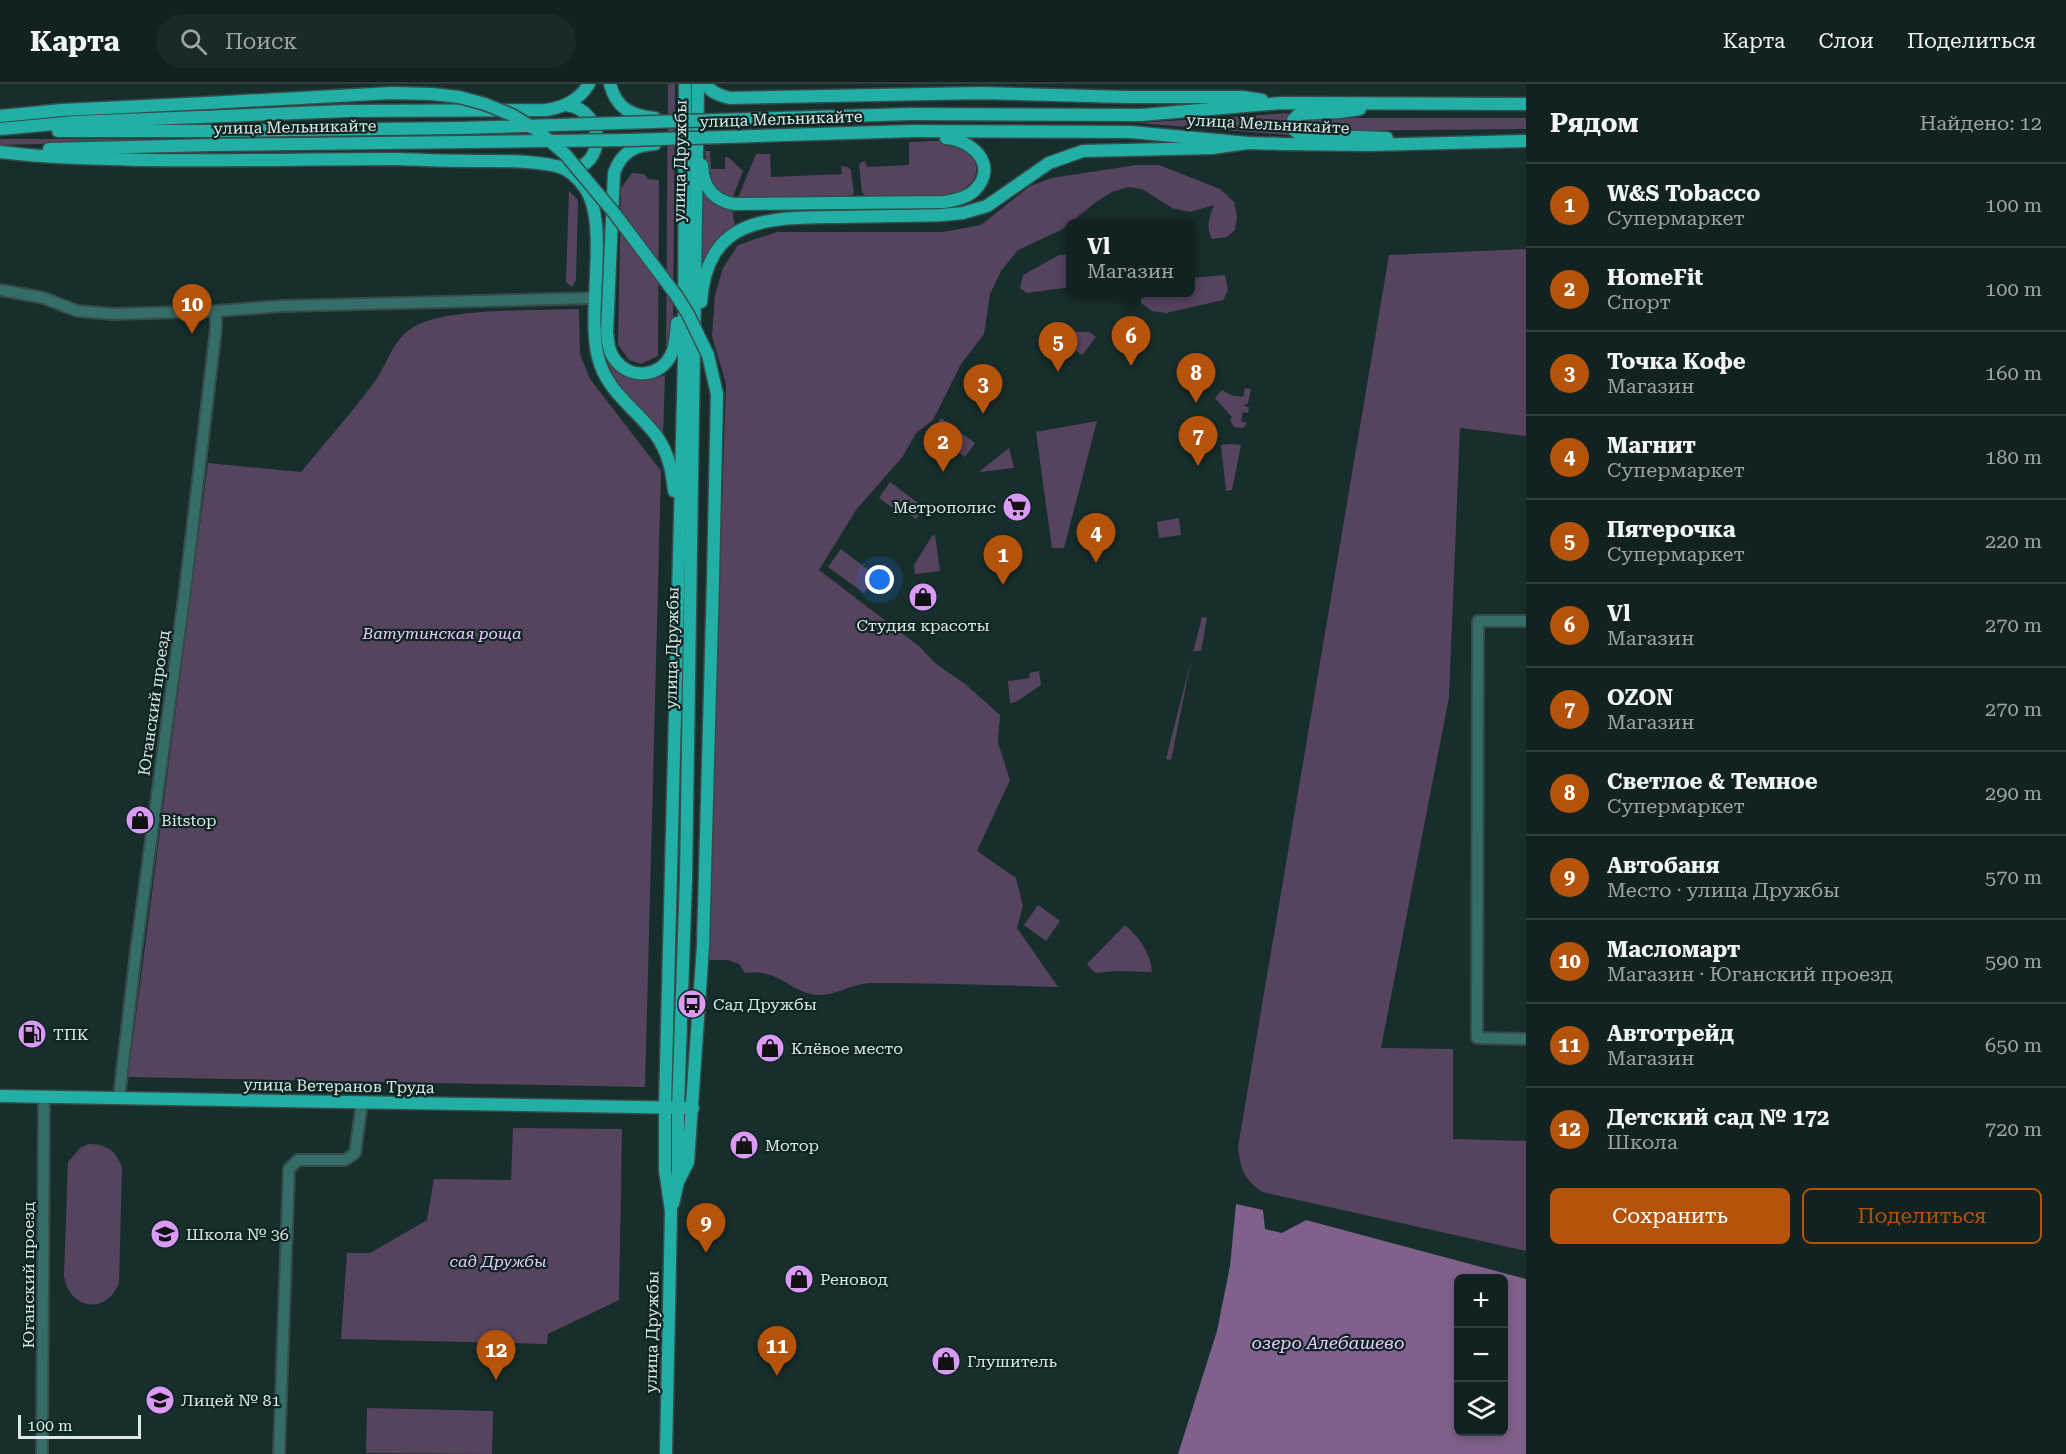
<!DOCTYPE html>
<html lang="ru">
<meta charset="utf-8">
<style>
body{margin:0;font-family:"Roboto Serif",serif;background:#1a2a2a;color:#f1f3f6}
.controls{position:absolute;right:18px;bottom:18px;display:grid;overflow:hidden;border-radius:9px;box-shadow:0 3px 9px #0003}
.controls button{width:54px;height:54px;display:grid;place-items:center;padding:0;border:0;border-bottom:2px solid #303f3f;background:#112221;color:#f1f3f6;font:30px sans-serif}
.scale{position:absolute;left:18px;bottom:15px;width:123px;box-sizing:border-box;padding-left:6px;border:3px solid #dce9e8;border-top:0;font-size:16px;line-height:21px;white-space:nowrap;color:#dce9e8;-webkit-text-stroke:4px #0e2422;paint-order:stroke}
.you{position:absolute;left:880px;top:496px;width:21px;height:21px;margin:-15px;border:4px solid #fff;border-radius:50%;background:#1a73e8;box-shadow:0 0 0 9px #1a73e833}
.badge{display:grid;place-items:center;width:39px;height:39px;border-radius:50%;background:#b45309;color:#fff;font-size:20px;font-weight:700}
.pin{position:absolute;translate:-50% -50px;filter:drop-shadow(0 2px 3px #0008)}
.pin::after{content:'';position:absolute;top:32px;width:21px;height:18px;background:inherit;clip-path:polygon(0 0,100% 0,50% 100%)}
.popup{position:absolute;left:1066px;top:135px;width:129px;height:78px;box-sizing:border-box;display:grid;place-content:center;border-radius:9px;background:#112221;filter:drop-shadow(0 2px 4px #0005);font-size:20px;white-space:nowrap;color:#9ca4a5}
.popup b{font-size:22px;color:#f1f3f6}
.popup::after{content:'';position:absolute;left:50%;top:100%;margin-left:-12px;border:12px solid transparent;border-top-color:#112221}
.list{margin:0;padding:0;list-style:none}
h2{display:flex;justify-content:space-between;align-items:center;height:78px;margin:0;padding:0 24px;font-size:26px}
h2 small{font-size:20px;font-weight:400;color:#9ca4a5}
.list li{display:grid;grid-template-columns:39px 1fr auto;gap:18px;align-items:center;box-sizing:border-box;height:84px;padding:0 24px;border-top:2px solid #303f3f}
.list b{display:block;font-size:22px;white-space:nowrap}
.list p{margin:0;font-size:20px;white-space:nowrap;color:#9ca4a5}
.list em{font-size:20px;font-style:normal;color:#9ca4a5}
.actions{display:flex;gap:12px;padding:18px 24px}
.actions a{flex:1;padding:14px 0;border:2px solid #b45309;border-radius:9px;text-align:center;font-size:21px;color:#b45309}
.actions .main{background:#b45309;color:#fff}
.icon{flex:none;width:33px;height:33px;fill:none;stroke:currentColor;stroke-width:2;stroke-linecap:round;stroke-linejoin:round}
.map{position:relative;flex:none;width:1526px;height:1370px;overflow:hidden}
header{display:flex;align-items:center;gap:36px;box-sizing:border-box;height:84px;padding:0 30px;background:#112221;border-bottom:2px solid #303f3f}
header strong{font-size:28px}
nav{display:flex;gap:33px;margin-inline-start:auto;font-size:21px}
.search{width:420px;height:54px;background:#1a2a2a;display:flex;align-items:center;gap:15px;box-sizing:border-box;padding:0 21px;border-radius:33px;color:#9ca4a5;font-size:22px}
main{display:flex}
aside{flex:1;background:#112221}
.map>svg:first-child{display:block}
.green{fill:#56435e}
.water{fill:#7f618b;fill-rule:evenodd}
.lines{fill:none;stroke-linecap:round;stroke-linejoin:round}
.minor-casing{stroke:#374c4a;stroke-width:14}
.major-casing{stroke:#374c4a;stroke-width:15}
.minor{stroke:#356d68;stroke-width:10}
.major{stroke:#22afa6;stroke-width:12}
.major-bridge-casing{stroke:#374c4a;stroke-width:15;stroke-linecap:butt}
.major-bridge{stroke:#22afa6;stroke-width:12}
.labels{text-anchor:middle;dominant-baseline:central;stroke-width:4.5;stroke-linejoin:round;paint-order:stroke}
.street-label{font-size:16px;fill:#dce9e8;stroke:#0e2422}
.poi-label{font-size:16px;fill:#dce9e8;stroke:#0e2422;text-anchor:start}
.park-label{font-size:16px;font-style:italic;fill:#eec9fe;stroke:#0e2422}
.water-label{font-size:18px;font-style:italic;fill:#eec9ff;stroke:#0e2422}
</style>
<header>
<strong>Карта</strong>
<div class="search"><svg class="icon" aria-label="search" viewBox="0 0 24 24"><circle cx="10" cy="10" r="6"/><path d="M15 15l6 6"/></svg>Поиск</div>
<nav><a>Карта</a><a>Слои</a><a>Поделиться</a></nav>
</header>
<main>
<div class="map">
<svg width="1526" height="1370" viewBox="0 0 1526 1370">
<rect width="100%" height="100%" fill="#172e2c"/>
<!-- green -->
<g class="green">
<path d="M668,0H675L673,251L666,272Z"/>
<path d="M1289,29L1285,40L1289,51L1138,39Z"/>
<path d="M1305,34H1526V45L1306,47L1300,43L1299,39Z"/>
<path d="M0,55H168V57L0,61Z"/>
<path d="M909,58C923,58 943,54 955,60C983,72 984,99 955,109C932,118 893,113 867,113L862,108L859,81L861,78L865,77L867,83L909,81Z"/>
<path d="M705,67H710L711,85H725V73H728L743,87L732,115C708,105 708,90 705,67Z"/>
<path d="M756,70H770L771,93L842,90L841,82L848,83L851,86L854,110L846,113L737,116Z"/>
<path d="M1136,81H1159L1220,105L1234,118L1237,132L1235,146L1227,153L1212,155C1205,143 1210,133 1214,121L1190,128L1172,124L1142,105L1128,103L1112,108L1096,118L1061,146L1018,166L1001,187L990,210L984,250L961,280L933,336L916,349L903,372L856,426L819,486L920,563L936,580L965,600L1000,631L998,659L1010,696L977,767L1016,794L1023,822L1017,844L1058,903C996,901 933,899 871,899C853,899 836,912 817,911C789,908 779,884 745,889L739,880L728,876H707L726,300L712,252L715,211L723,184L738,161L777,148H943L981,141L1030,102L1052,94Z"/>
<path d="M632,89L644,90L648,95L659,96L658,272L641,280L629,276L618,261L621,104Z"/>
<path d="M702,104C709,116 718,124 732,126L735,143C718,154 707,169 701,189Z"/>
<path d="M569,107L578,116L576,196L572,203L566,198Z"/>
<path d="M1526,165V352L1460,344L1449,613L1381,964L1453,965V1055L1526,1057V1167L1262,1108C1243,1093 1241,1087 1238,1063L1389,171Z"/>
<path d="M1071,170V203L1027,209L1020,204L1023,191L1059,171Z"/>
<path d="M1225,191L1228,206L1223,216L1166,229L1152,227L1141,219V209L1191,208V194Z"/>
<path d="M579,225L580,270L590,295L661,387L645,1003L128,993L208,379L301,388C326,358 352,328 376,296C388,278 393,256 412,244C444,223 538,227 579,225Z"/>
<path d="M1051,247L1089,248L1096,253L1082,271Z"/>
<path d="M608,279C626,294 642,301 665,291L663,354L618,304Z"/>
<path d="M1245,304L1251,305L1248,320H1245L1244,322L1249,323L1248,329L1243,328L1241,337L1247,339L1243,344L1234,343L1230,336L1232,333L1215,314L1222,306L1231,311L1243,313Z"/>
<path d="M941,334L975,359L965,373L931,348Z"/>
<path d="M1097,337L1064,464H1052L1036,348Z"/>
<path d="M1231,360L1241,361L1232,406L1226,407L1221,361Z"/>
<path d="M1009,364L1014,384L980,388V387Z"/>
<path d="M890,398L925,424L916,435L906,428L903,431L879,414Z"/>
<path d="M1179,434L1181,451L1159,454L1157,438Z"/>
<path d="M935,451L940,487L915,490L914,481L932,452Z"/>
<path d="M841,465L876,492L864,509L828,483Z"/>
<path d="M1202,533L1207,534L1201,567H1193L1171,676L1166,675Z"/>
<path d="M1039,587L1041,601L1016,618L1010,619L1008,597L1030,594L1029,589Z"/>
<path d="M1038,821L1060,837L1046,857L1024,841Z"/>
<path d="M1125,841C1140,854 1150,868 1152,888L1115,887L1095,889L1087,880Z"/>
<path d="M513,1044L622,1045L619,1216L548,1250L547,1260L341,1255L347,1169H370L427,1136L434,1095L511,1096Z"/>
<path d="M88,1060C106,1059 117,1067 122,1084L119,1199C107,1231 69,1226 64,1192L68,1078L80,1064Z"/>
<path d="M367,1324L493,1327L492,1370L366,1369Z"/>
</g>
<!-- water -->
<path class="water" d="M1236,1120L1263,1126L1265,1145L1282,1149L1306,1136L1526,1195V1370H1178L1217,1247L1230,1182ZM1458,1194H1504V1348H1458Z"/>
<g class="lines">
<!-- minor casing -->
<g class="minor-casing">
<g id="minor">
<path d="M0,206L44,214L77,227L114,230L216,227L282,222L595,214"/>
<path d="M1526,537H1478L1477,954L1526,955"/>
<path d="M119,1014L136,867L185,506L216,244V227"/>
<path d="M42,1370L44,1013"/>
<path d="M279,1370L289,1085L298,1076H345L355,1069L362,1019"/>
</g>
</g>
<!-- major casing -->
<g class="major-casing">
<g id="major">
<path d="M610,0C616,24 631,32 655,34"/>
<path d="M706,0C711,9 721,12 730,14L981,9L1126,13H1242L1262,16"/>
<path d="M566,21C607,26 606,86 568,84"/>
<path d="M1360,25L1340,28L1299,30L1293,36V45L1300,51L1387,54"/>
<path d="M911,30L1141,31L1281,19L1526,20"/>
<path d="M0,32L62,26L207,19"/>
<path d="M0,45L76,38L346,27L546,26C565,23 579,16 589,0"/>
<path d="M58,47H212"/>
<path d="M912,47L1131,48L1248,59L1284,60L1368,61L1526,57"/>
<path d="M655,60C634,61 621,69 614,89L607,248C608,259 609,270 617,278C632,296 661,292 671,271C676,262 676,250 677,239"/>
<path d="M49,65L213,61"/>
<path d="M0,68C47,74 96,75 144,76C227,77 311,75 394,75C421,76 447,77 473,77C501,77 529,76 556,82C568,84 578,94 585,104C610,141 586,226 598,273C606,307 635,324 655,350C668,367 672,386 674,407"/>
<path d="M702,81C703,102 712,116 734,120L944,118C955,116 967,114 975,106C999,81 972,56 946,54"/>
<path d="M701,218C707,132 769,134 836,133C871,132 907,132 942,131L963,129L987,122L1049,79L1083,67L1212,64L1248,59"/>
<path d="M0,1012L693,1024"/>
<path d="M679,1096L688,1078L703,862L713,497"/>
<path d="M673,1120L678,1098V1024L686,794L698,0"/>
<path d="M666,1370L671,1127L665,1086V1024L684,276L685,0"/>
</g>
</g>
<!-- minor -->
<use href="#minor" class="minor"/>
<!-- major -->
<use href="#major" class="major"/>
<!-- major-bridge casing -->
<g class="major-bridge-casing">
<g id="major-bridge">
<path d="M207,19L392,9L432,10L459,13L485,20L512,31L538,47L565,70L615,130L676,211L688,230L708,271L717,310L713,497"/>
<path d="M212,47L460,44L911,30"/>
<path d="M213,61L629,56L912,47"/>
</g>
</g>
<!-- major-bridge -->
<use href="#major-bridge" class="major-bridge"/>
</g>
<!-- icons -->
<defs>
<g id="supermarket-disc" transform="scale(1.5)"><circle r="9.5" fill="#da9af6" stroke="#0e2422"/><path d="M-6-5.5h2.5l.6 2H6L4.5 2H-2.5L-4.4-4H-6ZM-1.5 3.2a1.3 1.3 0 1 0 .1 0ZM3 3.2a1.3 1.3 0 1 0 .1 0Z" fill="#111"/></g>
<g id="shop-disc" transform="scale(1.5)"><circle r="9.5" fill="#da9af6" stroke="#0e2422"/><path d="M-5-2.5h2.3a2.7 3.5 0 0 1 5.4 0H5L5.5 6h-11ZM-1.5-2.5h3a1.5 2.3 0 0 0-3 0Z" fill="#111"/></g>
<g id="bus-disc" transform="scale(1.5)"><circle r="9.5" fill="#da9af6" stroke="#0e2422"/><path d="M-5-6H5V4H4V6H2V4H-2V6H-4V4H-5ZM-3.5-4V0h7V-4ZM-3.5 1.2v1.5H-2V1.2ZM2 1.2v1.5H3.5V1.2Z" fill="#111"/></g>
<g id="fuel-disc" transform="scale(1.5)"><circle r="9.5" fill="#da9af6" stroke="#0e2422"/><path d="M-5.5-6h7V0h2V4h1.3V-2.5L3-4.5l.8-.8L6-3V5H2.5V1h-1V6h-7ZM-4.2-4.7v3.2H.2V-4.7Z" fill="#111"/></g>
<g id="school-disc" transform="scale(1.5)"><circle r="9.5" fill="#da9af6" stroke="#0e2422"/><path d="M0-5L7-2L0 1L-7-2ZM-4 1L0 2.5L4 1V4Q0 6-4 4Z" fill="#111"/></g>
</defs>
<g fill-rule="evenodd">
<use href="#supermarket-disc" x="1017" y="423"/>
<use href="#shop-disc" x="923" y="513"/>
<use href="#shop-disc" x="140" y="736"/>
<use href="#bus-disc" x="692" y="920"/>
<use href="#fuel-disc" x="32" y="950"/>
<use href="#shop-disc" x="770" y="964"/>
<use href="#shop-disc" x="744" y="1061"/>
<use href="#school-disc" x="165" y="1150"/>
<use href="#shop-disc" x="799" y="1195"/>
<use href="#shop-disc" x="946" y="1277"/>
<use href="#school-disc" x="160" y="1316"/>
</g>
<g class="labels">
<!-- street labels -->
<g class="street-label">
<text transform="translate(781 35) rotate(-2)">улица Мельникайте</text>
<text transform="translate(1268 40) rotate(3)">улица Мельникайте</text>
<text transform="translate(295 43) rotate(-1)">улица Мельникайте</text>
<text transform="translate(680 77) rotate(-89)">улица Дружбы</text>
<text transform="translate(672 564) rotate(-89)">улица Дружбы</text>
<text transform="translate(154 619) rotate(-82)">Юганский проезд</text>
<text transform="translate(339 1002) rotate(1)">улица Ветеранов Труда</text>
<text transform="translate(28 1191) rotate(-90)">Юганский проезд</text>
<text transform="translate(652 1248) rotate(-89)">улица Дружбы</text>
</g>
<!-- poi labels -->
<g class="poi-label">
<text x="996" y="423" text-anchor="end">Метрополис</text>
<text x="923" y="541" text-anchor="middle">Студия красоты</text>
<text x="161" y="736">Bitstop</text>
<text x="713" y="920">Сад Дружбы</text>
<text x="53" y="950">ТПК</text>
<text x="791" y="964">Клёвое место</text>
<text x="765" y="1061">Мотор</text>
<text x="186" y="1150">Школа № 36</text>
<text x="820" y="1195">Реновод</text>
<text x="967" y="1277">Глушитель</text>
<text x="181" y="1316">Лицей № 81</text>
</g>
<!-- park labels -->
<g class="park-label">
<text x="442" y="549">Ватутинская роща</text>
<text x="498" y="1177">сад Дружбы</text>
</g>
<!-- water labels -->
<g class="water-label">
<text x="1328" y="1258">озеро Алебашево</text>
</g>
</g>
</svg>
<div class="controls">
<button>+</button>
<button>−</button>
<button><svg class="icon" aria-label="layers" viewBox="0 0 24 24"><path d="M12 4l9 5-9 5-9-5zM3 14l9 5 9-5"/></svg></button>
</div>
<div class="scale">100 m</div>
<div class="you"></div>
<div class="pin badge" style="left:1003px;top:501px">1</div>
<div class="pin badge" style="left:943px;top:388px">2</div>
<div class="pin badge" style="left:983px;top:330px">3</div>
<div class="pin badge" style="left:1096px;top:479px">4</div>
<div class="pin badge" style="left:1058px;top:288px">5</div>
<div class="pin badge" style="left:1131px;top:282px">6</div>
<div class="popup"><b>Vl</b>Магазин</div>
<div class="pin badge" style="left:1198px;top:382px">7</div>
<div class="pin badge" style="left:1196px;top:319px">8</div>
<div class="pin badge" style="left:706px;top:1169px">9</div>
<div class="pin badge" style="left:192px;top:250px">10</div>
<div class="pin badge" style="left:777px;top:1292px">11</div>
<div class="pin badge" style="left:496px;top:1296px">12</div>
</div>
<aside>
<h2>Рядом<small>Найдено: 12</small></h2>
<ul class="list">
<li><span class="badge">1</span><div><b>W&amp;S Tobacco</b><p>Супермаркет</p></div><em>100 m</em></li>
<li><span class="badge">2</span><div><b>HomeFit</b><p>Спорт</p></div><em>100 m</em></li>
<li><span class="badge">3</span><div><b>Точка Кофе</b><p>Магазин</p></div><em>160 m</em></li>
<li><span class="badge">4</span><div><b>Магнит</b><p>Супермаркет</p></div><em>180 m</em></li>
<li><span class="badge">5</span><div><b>Пятерочка</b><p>Супермаркет</p></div><em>220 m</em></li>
<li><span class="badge">6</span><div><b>Vl</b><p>Магазин</p></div><em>270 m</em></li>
<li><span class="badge">7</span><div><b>OZON</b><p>Магазин</p></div><em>270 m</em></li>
<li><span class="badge">8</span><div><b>Светлое &amp; Темное</b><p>Супермаркет</p></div><em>290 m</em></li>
<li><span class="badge">9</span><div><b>Автобаня</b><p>Место · улица Дружбы</p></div><em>570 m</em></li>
<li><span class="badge">10</span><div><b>Масломарт</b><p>Магазин · Юганский проезд</p></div><em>590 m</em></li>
<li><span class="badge">11</span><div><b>Автотрейд</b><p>Магазин</p></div><em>650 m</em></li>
<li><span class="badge">12</span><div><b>Детский сад № 172</b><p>Школа</p></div><em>720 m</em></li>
</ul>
<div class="actions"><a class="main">Сохранить</a><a>Поделиться</a></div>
</aside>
</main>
